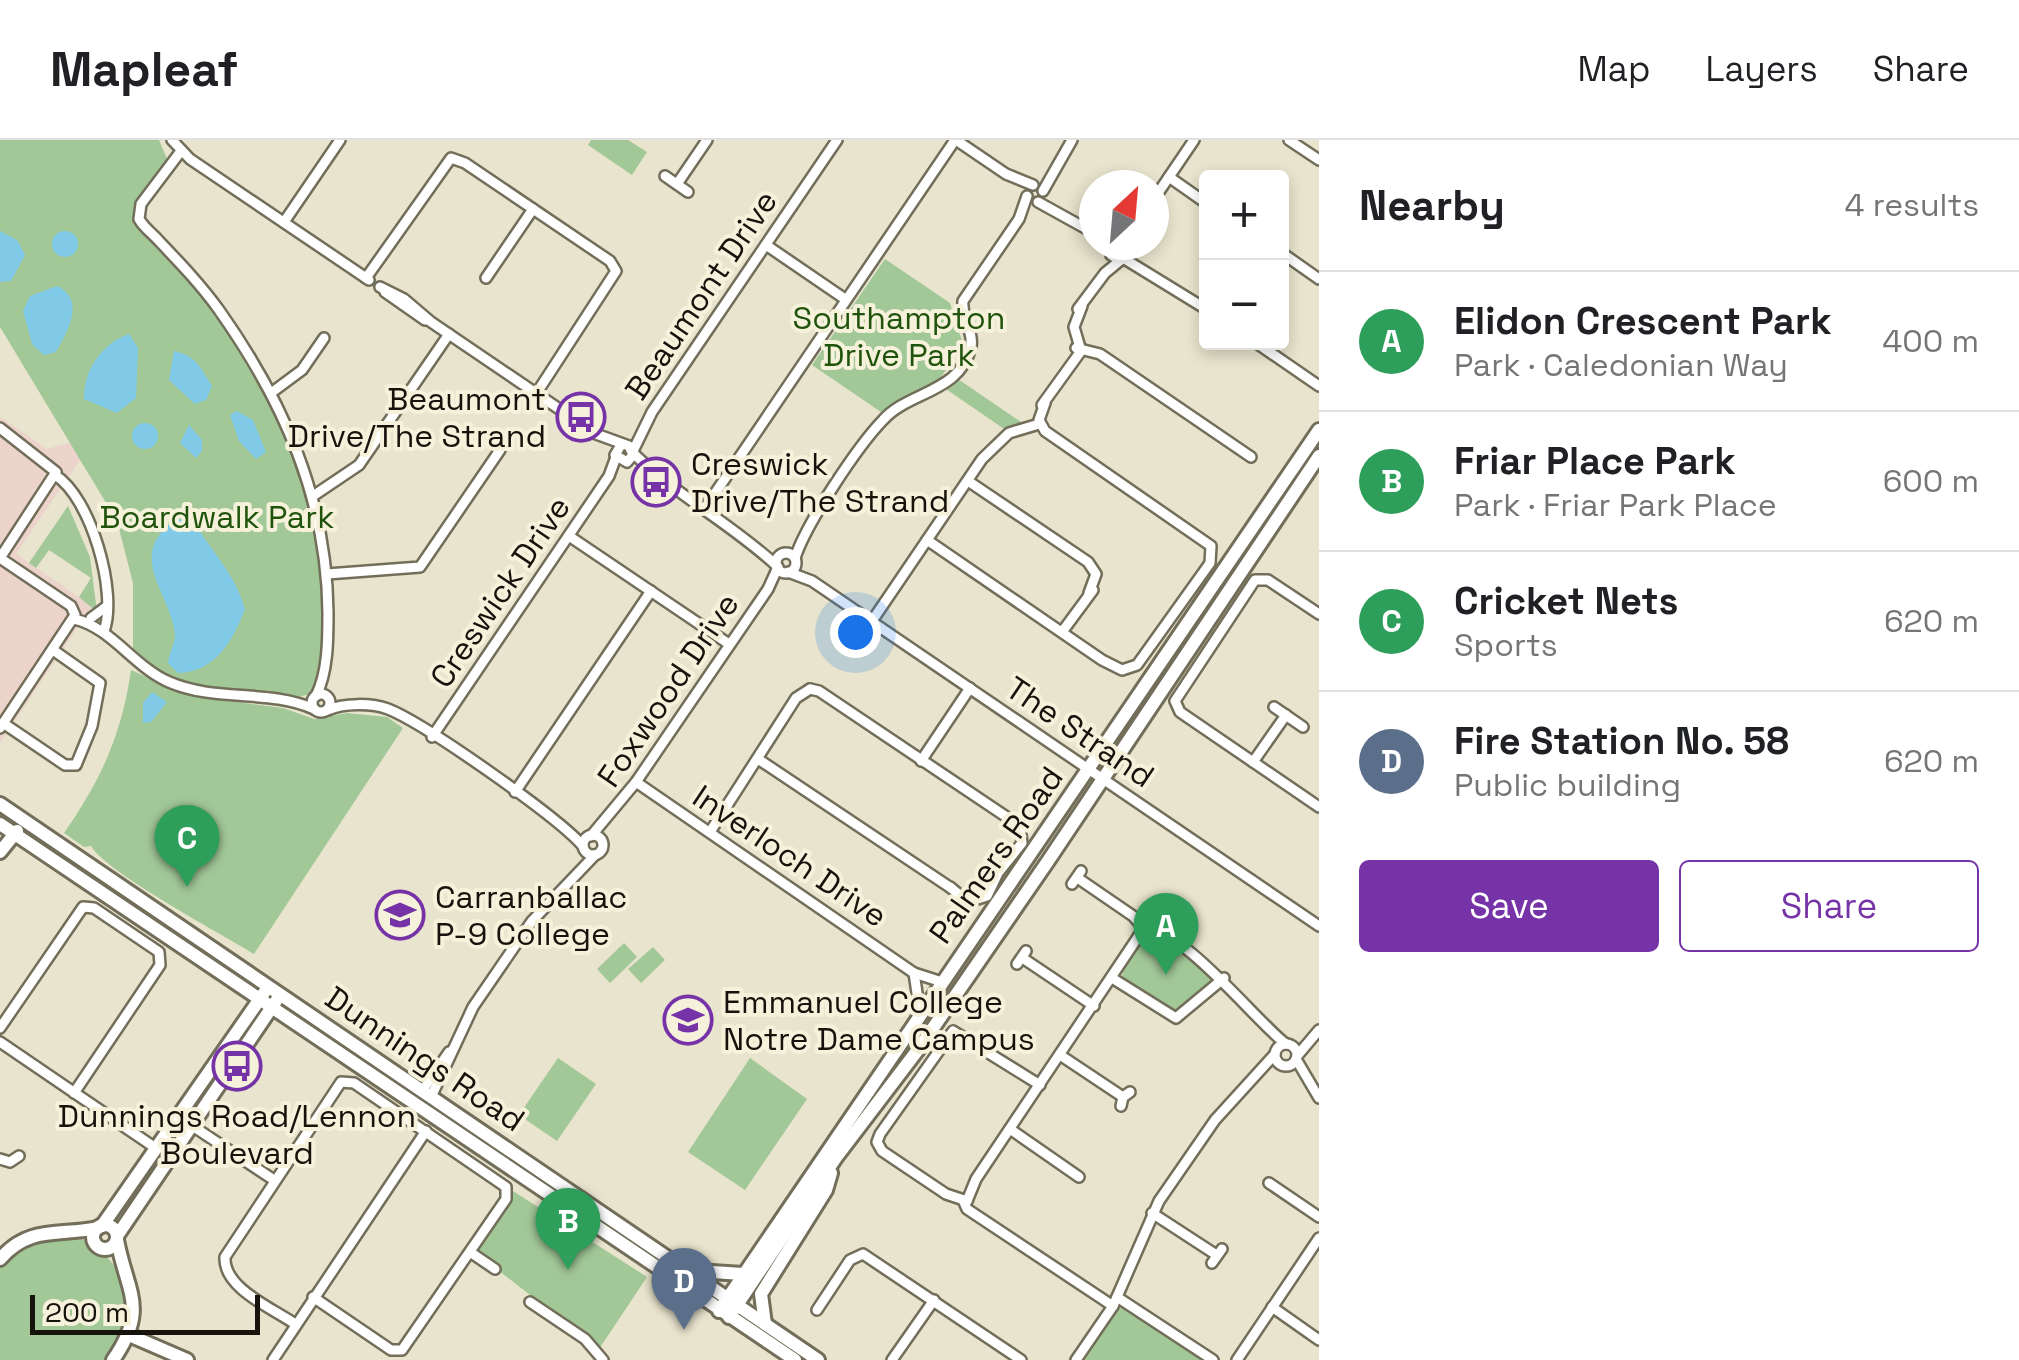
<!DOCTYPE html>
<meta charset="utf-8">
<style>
body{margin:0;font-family:"Space Grotesk",sans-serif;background:#f2f2f2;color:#202124}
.controls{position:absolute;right:30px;top:30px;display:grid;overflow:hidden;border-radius:10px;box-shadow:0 5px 15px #0003}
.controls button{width:90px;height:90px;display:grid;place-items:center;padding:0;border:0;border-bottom:2px solid #e0e0e0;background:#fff;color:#202124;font:50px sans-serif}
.compass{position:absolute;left:1079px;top:30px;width:90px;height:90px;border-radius:50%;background:#fff;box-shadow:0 5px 15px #0003;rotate:26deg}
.scale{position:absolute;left:30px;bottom:25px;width:230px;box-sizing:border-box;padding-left:10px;border:5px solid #15130c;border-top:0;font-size:28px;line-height:35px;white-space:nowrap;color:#15130c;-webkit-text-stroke:8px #f5f1db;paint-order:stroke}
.you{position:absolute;left:855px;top:492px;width:35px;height:35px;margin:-25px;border:8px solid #fff;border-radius:50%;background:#1a73e8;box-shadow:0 0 0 15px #1a73e833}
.badge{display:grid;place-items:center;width:65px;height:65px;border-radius:50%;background:#7633a7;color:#fff;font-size:32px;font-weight:700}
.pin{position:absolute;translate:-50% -82px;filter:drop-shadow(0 2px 5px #0008)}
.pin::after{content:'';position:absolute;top:52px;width:35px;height:30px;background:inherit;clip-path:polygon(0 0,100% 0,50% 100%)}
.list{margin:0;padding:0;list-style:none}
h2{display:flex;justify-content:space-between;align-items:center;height:130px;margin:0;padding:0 40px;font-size:42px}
h2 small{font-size:32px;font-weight:400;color:#757577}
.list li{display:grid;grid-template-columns:65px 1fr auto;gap:30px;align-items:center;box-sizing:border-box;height:140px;padding:0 40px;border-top:2px solid #e0e0e0}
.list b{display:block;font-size:38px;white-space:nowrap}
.list p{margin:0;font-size:32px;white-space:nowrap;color:#757577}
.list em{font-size:32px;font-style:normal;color:#757577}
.actions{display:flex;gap:20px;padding:30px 40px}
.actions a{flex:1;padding:22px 0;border:2px solid #7633a7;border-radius:10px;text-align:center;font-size:35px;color:#7633a7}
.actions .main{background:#7633a7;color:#fff}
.map{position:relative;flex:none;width:1319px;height:1220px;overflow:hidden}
header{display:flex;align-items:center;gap:60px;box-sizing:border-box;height:140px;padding:0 50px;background:#fff;border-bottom:2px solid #e0e0e0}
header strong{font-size:48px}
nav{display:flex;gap:55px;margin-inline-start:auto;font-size:35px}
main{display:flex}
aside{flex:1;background:#fff}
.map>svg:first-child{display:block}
.commercial{fill:#ecd3cc}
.green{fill:#a2c898}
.water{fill:#81cbe8}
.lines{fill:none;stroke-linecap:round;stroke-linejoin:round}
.street-casing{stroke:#726e5a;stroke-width:14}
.secondary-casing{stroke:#726e5a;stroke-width:18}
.street{stroke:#fff;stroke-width:9}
.secondary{stroke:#fff;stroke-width:12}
.labels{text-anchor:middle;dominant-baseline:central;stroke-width:8;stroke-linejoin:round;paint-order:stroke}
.street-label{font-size:32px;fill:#15130c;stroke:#f5f1db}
.park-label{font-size:32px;fill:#20530b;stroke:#f5f1db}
.poi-label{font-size:32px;fill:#15130c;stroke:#f5f1db;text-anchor:start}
</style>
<header>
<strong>Mapleaf</strong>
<nav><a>Map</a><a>Layers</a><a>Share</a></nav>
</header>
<main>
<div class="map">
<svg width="1319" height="1220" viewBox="0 0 1319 1220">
<rect width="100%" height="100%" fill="#e8e4cd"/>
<!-- commercial -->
<path class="commercial" d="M0,277L47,309L73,302L82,317L16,414L92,466L0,603Z"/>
<!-- green -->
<g class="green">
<path d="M0,0H159L168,21L136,69C161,106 184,139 215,170C228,183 232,201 241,216C293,299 317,363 323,464C325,491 328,532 311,554L293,558L182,543L165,537L133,513V443L117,381L0,187Z"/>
<path d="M591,0H628L647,12L632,35L588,5Z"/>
<path d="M885,119L950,163L963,204L940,239L881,272L812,225Z"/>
<path d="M955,237L1024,284L1007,291L946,249Z"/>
<path d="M68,366L90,417L97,472L79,457L91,438L49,410L36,428L29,423Z"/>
<path d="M131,530L190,556L283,568L314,579L347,573L387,577L403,588L254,814C220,793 107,733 91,706L84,707L64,693C101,640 122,594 131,530Z"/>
<path d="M28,690L259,851L24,694Z"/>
<path d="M1154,796L1212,836L1211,846L1175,875L1122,839L1123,829L1144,799Z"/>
<path d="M624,803L637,817L610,843L597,829Z"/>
<path d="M653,807L665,820L641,843L628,829Z"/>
<path d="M558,918L596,944L557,1001L519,975Z"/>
<path d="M750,918L807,959L745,1050L688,1012Z"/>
<path d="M513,1051L647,1137L599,1209L475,1112L504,1074Z"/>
<path d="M76,1097C120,1112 148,1169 115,1209C111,1213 107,1216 104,1220H0V1127L29,1101Z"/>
<path d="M1125,1166L1208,1220H1083L1115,1171Z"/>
</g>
<!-- water -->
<g class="water">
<path d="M0,91L17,100L25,115L11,141L0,142Z"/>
<circle cx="65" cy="104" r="13"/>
<path d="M57,146C86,160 68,191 56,212L44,215L32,204L23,171L30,156Z"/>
<path d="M129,194L138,208L136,258L117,273L84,259C83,231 102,203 129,194Z"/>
<path d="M174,211C195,215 201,228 212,246L206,260L195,264L169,240Z"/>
<path d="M237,271L253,280L266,312L256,319L239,301L230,275Z"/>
<circle cx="145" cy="296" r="13"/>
<path d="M189,285L202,300V311L196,318L180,303Z"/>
<path d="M177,379L194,382C212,412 235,434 245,469C233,500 216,532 178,533L168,523C169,513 176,502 175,493C170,452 124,414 177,379Z"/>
<path d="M152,552L167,562L151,582L143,583V563Z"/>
</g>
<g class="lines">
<!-- street casing -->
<g class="street-casing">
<g id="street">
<path d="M172,0L190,19L369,140"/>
<path d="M956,0L1006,34L1033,45"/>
<path d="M1289,0L1319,20"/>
<path d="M181,11L141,64L139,79C144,88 152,93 159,101C180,123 201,145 219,170C284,262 327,359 328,473C328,500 328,532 316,556"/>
<path d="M665,36L688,52"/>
<path d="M1169,37L1206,63"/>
<path d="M677,44L707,0"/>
<path d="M1043,51L1072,0"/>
<path d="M1154,59L1194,0"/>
<path d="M1038,62L1094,93"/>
<path d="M284,82L340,0"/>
<path d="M766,105L845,159"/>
<path d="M1112,105L1111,115L1118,119L1127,114L1126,105"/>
<path d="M1282,113L1319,139"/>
<path d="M1123,118L1206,169"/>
<path d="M366,138L451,18L465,23L610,121L616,131L536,254"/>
<path d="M486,138L533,69"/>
<path d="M380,147L404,159L431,182L596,294L629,306L633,315L627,322L615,315L621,305"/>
<path d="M385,152L425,180"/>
<path d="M1078,169L1105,133L1122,119"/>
<path d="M1255,202L1319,246"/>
<path d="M1076,208L1100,214L1251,317"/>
<path d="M271,253L302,230L324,198"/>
<path d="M1042,265L1081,211L1074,187L1082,166"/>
<path d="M0,288L56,332L0,418"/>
<path d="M633,311L652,272L837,0"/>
<path d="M633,313C677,356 732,384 777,426"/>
<path d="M55,335C91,357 118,453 104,491"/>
<path d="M968,341L1088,422L1096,434L1089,453"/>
<path d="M313,356L359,325L449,194"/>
<path d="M705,368L955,0"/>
<path d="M569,396L729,504"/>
<path d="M927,400L1102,520L1122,530L1137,525L1210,423L1211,406L1045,291L1039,280L1045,263"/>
<circle cx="786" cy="423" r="10"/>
<path d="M0,418L71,466L75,475L0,588"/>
<path d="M795,418C806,384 857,307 883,280C909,251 960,253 971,207C974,192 961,177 963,161L1019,79L1027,56"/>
<path d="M788,432L812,441L1319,786"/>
<path d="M327,434L420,427L500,310"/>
<path d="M1319,474L1268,440H1255L1175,561L1180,572L1319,667"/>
<path d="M91,478L107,466"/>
<path d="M74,479C111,487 134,527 169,542C215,562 269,549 314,569"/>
<path d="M872,481L982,319L1009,293L1039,284"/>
<path d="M1062,492L1093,450"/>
<path d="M810,549L819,551L1020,686L1022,703L998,733L987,756L968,762L950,747"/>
<circle cx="321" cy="563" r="9"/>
<path d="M1274,567L1303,587"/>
<path d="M328,570C344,563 372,563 388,569C424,583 558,677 583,706"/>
<path d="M3,583L65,625H76L92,586L100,543L53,510"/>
<path d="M432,597L609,336L616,317"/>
<path d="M758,619L951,748"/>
<path d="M921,621L970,548"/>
<path d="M1253,622L1286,575"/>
<path d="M636,642L914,833L942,842"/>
<path d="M515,652L651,451"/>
<path d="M710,692L796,558L810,549"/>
<circle cx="593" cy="705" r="10"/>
<path d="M591,696L636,642L768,449L778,427"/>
<path d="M1079,739L1133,776L1147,792"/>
<path d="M1072,744L1081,731"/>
<path d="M1024,819L1094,866"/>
<path d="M1017,824L1026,811"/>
<path d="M914,833L920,873"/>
<path d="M1112,838L1176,878L1224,838"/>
<path d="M0,888L83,767L94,768L159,812L160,825L74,953"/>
<path d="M0,902L157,1009"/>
<circle cx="1286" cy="915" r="11"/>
<path d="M1060,915L1123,957"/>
<path d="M1297,916L1319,890"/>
<path d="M1296,919L1319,958"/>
<path d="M422,951L449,912"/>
<path d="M431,957L473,867L532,781L595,715"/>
<path d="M1121,966L1123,957L1130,952"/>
<path d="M191,985L274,1040"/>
<path d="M1010,989L1079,1037"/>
<path d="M0,1019L10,1022L19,1016"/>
<path d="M1269,1043L1319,1077"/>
<path d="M963,1060L967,1069L1113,1166"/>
<path d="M967,1061L976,1039L1142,791C1176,779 1259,885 1286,904"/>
<path d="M967,1061L946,1054L882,1011L877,1002L880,994L953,891L1040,945"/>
<path d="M1152,1073L1215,1114"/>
<path d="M470,1112L495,1129"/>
<path d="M1212,1123L1222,1109"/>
<path d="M1117,1157L1213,1220"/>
<path d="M530,1162L585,1199L603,1220"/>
<path d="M1272,1167L1319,1200"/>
<path d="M817,1170L850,1120L863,1114L1021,1220"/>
<path d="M295,1184C272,1168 223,1148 225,1117L341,942L354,943L506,1047V1059L402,1210H391L313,1157"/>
<path d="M273,1220L426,991"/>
<path d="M892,1220L934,1160"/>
<path d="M1076,1220L1113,1166L1159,1061L1215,980L1275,914"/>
<path d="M1237,1220L1319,1098"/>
</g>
</g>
<!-- secondary casing -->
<g class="secondary-casing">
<g id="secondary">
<path d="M0,664L818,1220"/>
<path d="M0,684L795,1220"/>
<path d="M0,712L17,691"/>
<circle cx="105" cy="1097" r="12"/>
<path d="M102,1086L264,853"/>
<path d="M117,1096L276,861"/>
<path d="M0,1119C29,1085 60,1096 98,1088"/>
<path d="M696,1131L743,1134"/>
<path d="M719,1171L1319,290"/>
<path d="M729,1177L837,1016L920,907L1048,721L1319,316"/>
<path d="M765,1184L761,1154L826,1050L831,1033"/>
<path d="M129,1195L187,1220"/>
<path d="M113,1220C149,1168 127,1153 117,1100"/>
</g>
</g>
<!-- street -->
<use href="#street" class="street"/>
<!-- secondary -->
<use href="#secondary" class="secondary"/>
</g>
<!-- icons -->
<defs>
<g id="bus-ring" transform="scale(2.5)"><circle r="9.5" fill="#f5f1db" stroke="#7633a7" stroke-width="1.5"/><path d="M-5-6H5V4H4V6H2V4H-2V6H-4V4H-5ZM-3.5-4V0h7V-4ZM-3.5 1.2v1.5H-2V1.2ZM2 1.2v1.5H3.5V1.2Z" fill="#7633a7"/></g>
<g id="school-ring" transform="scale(2.5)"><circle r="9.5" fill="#f5f1db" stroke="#7633a7" stroke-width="1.5"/><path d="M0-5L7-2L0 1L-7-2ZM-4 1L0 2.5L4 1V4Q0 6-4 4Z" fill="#7633a7"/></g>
</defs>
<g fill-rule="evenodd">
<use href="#bus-ring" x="581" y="277"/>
<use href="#bus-ring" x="656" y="342"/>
<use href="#school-ring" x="400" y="775"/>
<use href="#school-ring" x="688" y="880"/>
<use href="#bus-ring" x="237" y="926"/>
</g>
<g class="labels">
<!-- street labels -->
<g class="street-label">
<text transform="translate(701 155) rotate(-56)">Beaumont Drive</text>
<text transform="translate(500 452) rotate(-56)">Creswick Drive</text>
<text transform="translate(668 550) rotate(-56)">Foxwood Drive</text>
<text transform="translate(1080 592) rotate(34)">The Strand</text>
<text transform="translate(996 715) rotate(-55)">Palmers Road</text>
<text transform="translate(790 716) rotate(34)">Inverloch Drive</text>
<text transform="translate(425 919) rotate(34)">Dunnings Road</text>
</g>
<!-- park labels -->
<g class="park-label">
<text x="899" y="178">Southampton<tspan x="899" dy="37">Drive Park</tspan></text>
<text x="217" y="377">Boardwalk Park</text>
</g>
<!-- poi labels -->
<g class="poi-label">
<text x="546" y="259" text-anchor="end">Beaumont<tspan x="546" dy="37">Drive/The Strand</tspan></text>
<text x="691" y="324">Creswick<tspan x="691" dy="37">Drive/The Strand</tspan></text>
<text x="435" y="757">Carranballac<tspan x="435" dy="37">P-9 College</tspan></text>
<text x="723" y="862">Emmanuel College<tspan x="723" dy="37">Notre Dame Campus</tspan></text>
<text x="237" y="976" text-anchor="middle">Dunnings Road/Lennon<tspan x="237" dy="37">Boulevard</tspan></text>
</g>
</g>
</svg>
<div class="controls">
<button>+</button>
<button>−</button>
</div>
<svg class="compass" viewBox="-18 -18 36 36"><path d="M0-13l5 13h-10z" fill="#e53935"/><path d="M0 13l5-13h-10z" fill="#757577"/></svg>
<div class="scale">200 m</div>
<div class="you"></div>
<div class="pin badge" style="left:1166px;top:835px;background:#2e9e5b">A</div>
<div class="pin badge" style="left:568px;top:1130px;background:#2e9e5b">B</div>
<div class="pin badge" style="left:187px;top:747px;background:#2e9e5b">C</div>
<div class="pin badge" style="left:684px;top:1190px;background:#5c6f8a">D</div>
</div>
<aside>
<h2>Nearby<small>4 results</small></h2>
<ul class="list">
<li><span class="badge" style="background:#2e9e5b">A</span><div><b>Elidon Crescent Park</b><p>Park · Caledonian Way</p></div><em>400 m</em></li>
<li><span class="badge" style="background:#2e9e5b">B</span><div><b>Friar Place Park</b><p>Park · Friar Park Place</p></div><em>600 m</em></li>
<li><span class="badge" style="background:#2e9e5b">C</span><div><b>Cricket Nets</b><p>Sports</p></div><em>620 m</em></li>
<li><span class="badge" style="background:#5c6f8a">D</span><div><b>Fire Station No. 58</b><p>Public building</p></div><em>620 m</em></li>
</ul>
<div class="actions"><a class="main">Save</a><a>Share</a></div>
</aside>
</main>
